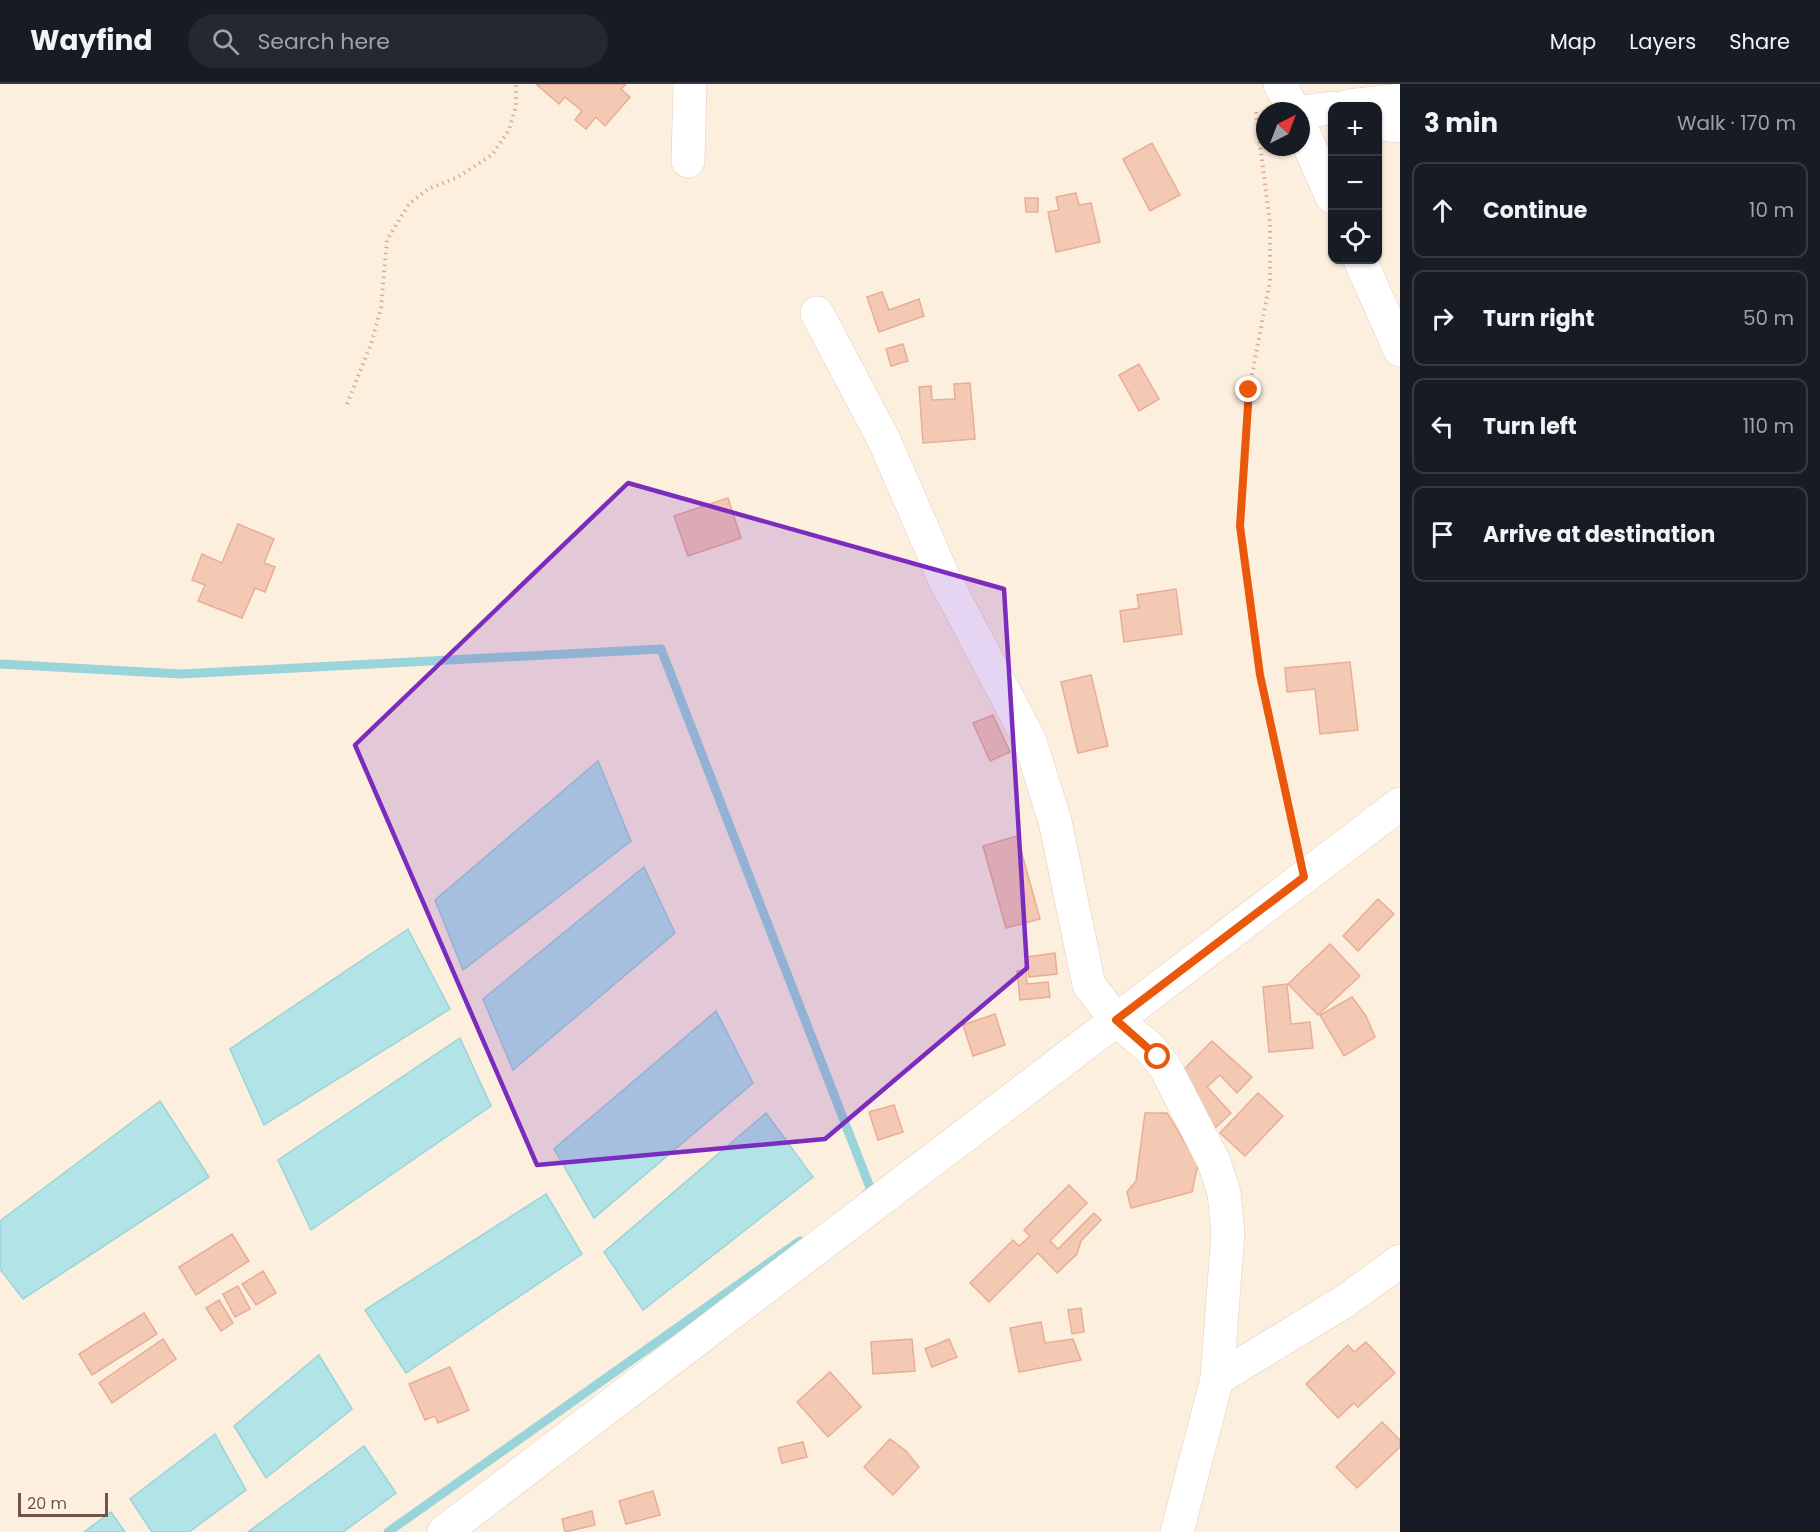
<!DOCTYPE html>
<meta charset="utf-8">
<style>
body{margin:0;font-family:Poppins,sans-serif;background:#242831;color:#f1f3f6}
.controls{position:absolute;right:18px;top:18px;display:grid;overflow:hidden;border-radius:12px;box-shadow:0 2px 4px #0004}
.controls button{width:54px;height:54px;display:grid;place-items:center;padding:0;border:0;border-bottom:2px solid #363941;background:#171b24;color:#f1f3f6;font:30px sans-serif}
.compass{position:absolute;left:1256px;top:18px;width:54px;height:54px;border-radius:50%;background:#171b24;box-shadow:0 2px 4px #0004;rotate:42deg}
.scale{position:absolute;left:18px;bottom:15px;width:90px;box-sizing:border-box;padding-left:6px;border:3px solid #745245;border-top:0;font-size:16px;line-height:21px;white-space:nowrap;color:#745245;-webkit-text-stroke:4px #fff3e5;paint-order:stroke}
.stop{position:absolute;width:18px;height:18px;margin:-14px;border:4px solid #ea580c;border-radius:50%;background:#fff}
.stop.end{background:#ea580c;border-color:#fff;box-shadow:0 2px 6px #0008}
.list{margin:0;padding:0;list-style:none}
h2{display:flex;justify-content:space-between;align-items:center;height:78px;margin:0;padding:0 24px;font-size:26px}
h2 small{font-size:20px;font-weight:400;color:#9ea1a6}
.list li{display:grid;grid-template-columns:39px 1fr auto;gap:18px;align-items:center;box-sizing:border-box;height:96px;margin:0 12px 12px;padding:0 12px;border:2px solid #363941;border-radius:12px}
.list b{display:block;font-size:22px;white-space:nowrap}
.list em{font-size:20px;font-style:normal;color:#9ea1a6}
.icon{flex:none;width:33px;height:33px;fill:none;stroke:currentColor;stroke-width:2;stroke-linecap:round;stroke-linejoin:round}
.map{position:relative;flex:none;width:1400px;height:1448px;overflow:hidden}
header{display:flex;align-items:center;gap:36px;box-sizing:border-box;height:84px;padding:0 30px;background:#171b24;border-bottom:2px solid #363941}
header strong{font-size:28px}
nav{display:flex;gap:33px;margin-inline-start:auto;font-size:21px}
.search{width:420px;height:54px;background:#242831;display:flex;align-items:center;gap:15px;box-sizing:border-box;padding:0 21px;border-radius:33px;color:#9ea1a6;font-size:22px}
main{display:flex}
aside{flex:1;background:#171b24}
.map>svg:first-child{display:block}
.water{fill:#b2e4e7;stroke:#98d4da;stroke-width:1.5}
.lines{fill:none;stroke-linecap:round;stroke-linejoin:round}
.stream{stroke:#98d4da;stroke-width:9}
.building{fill:#f4c9b4;stroke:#e8ad94;stroke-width:1.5}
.street-casing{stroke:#e4ccbd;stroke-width:34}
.path{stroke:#d9ac98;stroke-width:4;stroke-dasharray:1.5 4.5;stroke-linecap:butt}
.street{stroke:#fff;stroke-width:33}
.route{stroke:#ea580c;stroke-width:8}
.marked{fill:#7b2cbf;fill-opacity:0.2;stroke:#7b2cbf;stroke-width:4.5;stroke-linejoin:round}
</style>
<header>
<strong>Wayfind</strong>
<div class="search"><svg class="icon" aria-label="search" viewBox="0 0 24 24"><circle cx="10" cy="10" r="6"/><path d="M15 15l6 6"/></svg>Search here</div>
<nav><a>Map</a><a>Layers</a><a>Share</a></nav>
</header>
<main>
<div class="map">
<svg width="1400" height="1448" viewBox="0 0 1400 1448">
<rect width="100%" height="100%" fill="#fdefde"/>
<!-- water -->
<g class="water">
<path d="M598,677L631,757L463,886L435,816Z"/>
<path d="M644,783L675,849L513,986L483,915Z"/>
<path d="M408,845L450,925L264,1041L230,965Z"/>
<path d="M716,927L753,999L594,1134L554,1065Z"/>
<path d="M460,954L491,1022L311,1146L278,1076Z"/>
<path d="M160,1017L209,1093L23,1215L0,1185V1137Z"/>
<path d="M766,1029L813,1093L643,1226L604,1168Z"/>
<path d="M546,1110L582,1170L406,1289L365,1226Z"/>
<path d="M319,1271L352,1325L266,1394L234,1342Z"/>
<path d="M215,1350L246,1406L189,1448H152L130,1415Z"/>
<path d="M364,1362L396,1409L343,1448H248Z"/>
<path d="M111,1428L125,1448H84Z"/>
</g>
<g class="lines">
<!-- stream -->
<g class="stream">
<path d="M0,580L181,590L661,565L871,1106L865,1111"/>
<path d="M388,1448L800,1157"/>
</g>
</g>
<!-- building -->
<g class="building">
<path d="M536,0H626L621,5L630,13L605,42L596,33L586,45L575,36L582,27L565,13L559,20Z"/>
<path d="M1152,59L1180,111L1150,127L1123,75Z"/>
<path d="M1076,109L1079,121L1091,119L1100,158L1056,168L1048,128L1059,126L1056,113Z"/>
<path d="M1025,114H1038V128H1026Z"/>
<path d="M882,208L889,226L919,215L924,232L879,248L867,213Z"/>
<path d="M903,260L908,277L891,282L886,265Z"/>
<path d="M1139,280L1159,315L1139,327L1119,291Z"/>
<path d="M970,299L975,355L923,359L919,303L931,302L932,316L955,315L954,300Z"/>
<path d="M728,414L741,454L688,472L674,432Z"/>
<path d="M238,440L274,455L264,479L275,483L265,508L255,504L242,534L198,517L205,501L192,496L202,470L222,479Z"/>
<path d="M1176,505L1182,550L1124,558L1120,527L1139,524L1137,511Z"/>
<path d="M1350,578L1358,646L1320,650L1315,605L1287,608L1285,584Z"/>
<path d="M1091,591L1108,662L1078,669L1061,598Z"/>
<path d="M993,631L1010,668L990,677L973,639Z"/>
<path d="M1017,752L1040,835L1006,844L983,762Z"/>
<path d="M1378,815L1394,830L1358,867L1343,852Z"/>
<path d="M1330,860L1360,892L1318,931L1288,900Z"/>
<path d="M1055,869L1057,890L1029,893L1027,873Z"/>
<path d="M1026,886L1027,900L1048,898L1050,913L1020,916L1017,887Z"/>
<path d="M1287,900L1291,940L1310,938L1313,964L1269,968L1263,903Z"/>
<path d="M1352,913L1366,932L1375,953L1344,972L1320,931Z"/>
<path d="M995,930L1005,961L973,972L963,941Z"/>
<path d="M1212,957L1252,993L1237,1009L1220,991L1207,1003L1231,1029L1215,1044L1178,991Z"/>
<path d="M1258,1009L1283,1032L1245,1072L1220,1049Z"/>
<path d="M894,1021L903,1048L878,1056L869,1028Z"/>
<path d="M1145,1029H1167L1198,1080L1192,1108L1131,1124L1127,1108L1136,1097Z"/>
<path d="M1069,1101L1087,1119L1050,1157L1058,1165L1094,1129L1101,1136L1081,1157L1077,1170L1057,1189L1038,1169L989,1218L970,1199L1013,1156L1019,1162L1030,1152L1024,1146Z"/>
<path d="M232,1150L249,1177L196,1211L179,1183Z"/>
<path d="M263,1187L276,1209L256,1221L242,1200Z"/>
<path d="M238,1202L250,1225L235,1233L223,1210Z"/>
<path d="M219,1216L233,1239L221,1247L206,1224Z"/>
<path d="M1081,1224L1084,1248L1072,1250L1068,1226Z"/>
<path d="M144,1229L157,1250L92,1291L79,1270Z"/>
<path d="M1041,1238L1045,1259L1073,1255L1081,1276L1019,1288L1010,1244Z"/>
<path d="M163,1255L176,1275L112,1319L99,1299Z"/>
<path d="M912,1255L915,1287L873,1290L871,1258Z"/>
<path d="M949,1255L957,1273L932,1283L925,1265Z"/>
<path d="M1366,1258L1395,1289L1358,1323L1354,1319L1338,1334L1306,1300L1348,1261L1354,1268Z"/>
<path d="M450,1283L469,1326L438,1339L435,1332L425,1336L409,1300Z"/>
<path d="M830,1288L861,1323L828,1353L797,1318Z"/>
<path d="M1382,1338L1400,1356V1363L1357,1404L1336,1383Z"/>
<path d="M890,1355L906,1367L919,1383L893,1411L864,1383Z"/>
<path d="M803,1358L807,1373L782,1379L778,1364Z"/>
<path d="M653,1407L660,1431L626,1440L619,1417Z"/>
<path d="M592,1427L595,1441L565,1448L562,1435Z"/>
</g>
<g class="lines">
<!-- street casing -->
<g class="street-casing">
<g id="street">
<path d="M1280,0L1294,27"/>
<path d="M1349,22L1400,16"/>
<path d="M1301,28L1332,24"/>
<path d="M1378,40L1400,42"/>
<path d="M1301,43L1332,113"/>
<path d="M688,77L690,0"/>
<path d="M1360,176L1400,266"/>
<path d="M817,229L884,356L944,494L1030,657L1055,737L1089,901L1116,936L1150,964L1165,983L1214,1078L1224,1109L1228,1148L1217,1295L1177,1448"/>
<path d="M1217,1295L1345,1217L1400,1177"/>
<path d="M444,1448L1400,720"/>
</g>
</g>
<!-- path -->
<g class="path">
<path d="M1256,28L1270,139V197L1249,306L1240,442L1260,590L1297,759"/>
<path d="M347,320L371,260L381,224L387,156L409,120L428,105L456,94L492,71L509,46L516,22V0"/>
</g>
<!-- street -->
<use href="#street" class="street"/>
</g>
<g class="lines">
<!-- route -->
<path class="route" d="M1158,973L1116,936L1304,793L1260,591L1240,442L1249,306"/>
</g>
<!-- marked area -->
<path class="marked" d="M628,399L1004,505L1027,884L825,1055L537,1081L355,661Z"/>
</svg>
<div class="controls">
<button>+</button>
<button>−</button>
<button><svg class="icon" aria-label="locate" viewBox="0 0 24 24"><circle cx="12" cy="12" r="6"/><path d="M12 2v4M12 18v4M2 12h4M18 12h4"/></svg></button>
</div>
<svg class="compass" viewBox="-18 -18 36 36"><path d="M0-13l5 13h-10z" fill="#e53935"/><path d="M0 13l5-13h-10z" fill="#9ea1a6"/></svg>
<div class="scale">20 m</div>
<div class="stop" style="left:1158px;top:973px"></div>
<div class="stop end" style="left:1249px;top:306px"></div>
</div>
<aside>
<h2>3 min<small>Walk · 170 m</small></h2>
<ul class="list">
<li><svg class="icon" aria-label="ahead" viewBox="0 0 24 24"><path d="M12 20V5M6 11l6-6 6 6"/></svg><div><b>Continue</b></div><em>10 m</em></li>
<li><svg class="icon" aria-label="right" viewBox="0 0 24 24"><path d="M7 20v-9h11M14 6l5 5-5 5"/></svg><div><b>Turn right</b></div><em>50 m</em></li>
<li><svg class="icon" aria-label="left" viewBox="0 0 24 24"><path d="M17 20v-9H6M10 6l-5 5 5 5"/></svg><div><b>Turn left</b></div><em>110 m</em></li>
<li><svg class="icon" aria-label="arrive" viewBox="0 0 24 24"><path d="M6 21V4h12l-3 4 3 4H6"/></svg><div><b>Arrive at destination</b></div></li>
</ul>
</aside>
</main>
